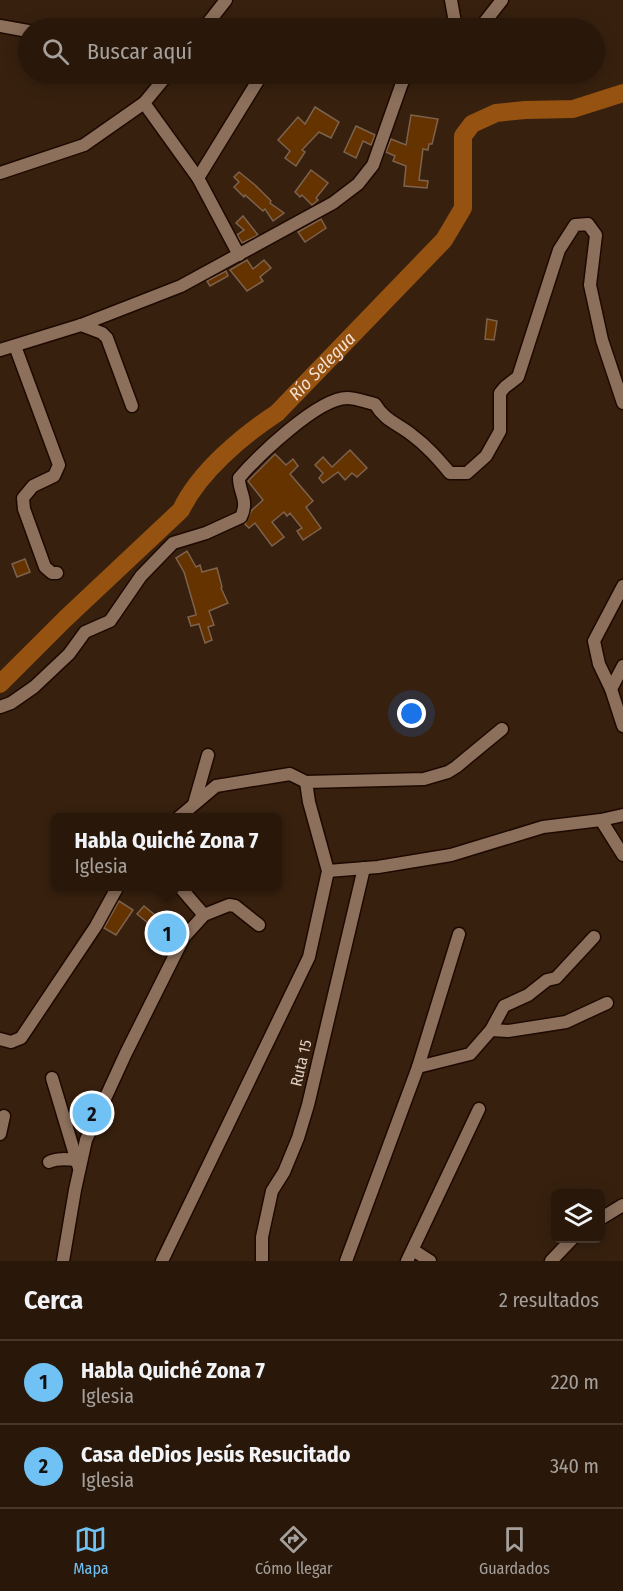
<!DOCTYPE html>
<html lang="es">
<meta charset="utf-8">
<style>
body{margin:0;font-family:"Fira Sans Condensed",sans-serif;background:#352518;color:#f1f3f6}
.controls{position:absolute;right:18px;bottom:18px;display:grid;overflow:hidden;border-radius:9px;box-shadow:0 3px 15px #0003}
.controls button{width:54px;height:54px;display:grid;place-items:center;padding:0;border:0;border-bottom:2px solid #45372b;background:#29180a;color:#f1f3f6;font:30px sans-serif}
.you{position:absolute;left:412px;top:714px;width:21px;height:21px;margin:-15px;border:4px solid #fff;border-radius:50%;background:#1a73e8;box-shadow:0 0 0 9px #1a73e833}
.badge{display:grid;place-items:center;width:39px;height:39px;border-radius:50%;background:#70c1f4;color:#111;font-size:20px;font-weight:700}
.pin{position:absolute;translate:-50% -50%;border:3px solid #fff;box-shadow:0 2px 6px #0006}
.popup{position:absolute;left:51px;top:813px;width:231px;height:78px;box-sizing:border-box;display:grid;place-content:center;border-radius:9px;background:#29180a;filter:drop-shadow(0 2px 4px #0005);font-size:20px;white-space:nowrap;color:#a5a09c}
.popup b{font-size:22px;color:#f1f3f6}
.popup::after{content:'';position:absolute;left:50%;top:100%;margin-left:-12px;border:12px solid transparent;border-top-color:#29180a}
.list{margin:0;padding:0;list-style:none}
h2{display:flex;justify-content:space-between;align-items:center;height:78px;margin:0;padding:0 24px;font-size:26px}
h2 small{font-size:20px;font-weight:400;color:#a5a09c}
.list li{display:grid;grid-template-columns:39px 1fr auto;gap:18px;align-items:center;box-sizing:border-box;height:84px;padding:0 24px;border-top:2px solid #45372b}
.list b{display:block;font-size:22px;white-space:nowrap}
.list p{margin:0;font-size:20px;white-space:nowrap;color:#a5a09c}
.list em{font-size:20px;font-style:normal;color:#a5a09c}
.icon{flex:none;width:33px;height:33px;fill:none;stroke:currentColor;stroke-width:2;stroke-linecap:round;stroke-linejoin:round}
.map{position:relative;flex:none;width:623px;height:1261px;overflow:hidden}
.search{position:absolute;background:#29180a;box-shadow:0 3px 15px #0003;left:18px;right:18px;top:18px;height:66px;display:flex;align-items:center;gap:15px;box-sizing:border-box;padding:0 21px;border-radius:33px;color:#a5a09c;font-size:22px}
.sheet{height:246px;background:#29180a}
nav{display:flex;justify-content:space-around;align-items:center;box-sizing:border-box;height:84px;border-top:2px solid #45372b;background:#29180a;font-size:16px;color:#a5a09c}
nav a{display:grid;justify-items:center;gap:3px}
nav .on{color:#70c1f4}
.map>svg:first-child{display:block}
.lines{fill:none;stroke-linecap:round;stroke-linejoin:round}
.river{stroke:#955211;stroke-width:18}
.building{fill:#643300;stroke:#7d624e;stroke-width:1.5}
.minor-casing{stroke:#1e0900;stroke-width:15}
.minor{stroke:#8c705c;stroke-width:12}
.labels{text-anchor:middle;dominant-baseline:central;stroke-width:5;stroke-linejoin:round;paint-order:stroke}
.street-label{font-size:16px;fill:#dfcfc4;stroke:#37200e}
.water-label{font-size:18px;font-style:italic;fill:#f4e0d2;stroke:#37200e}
</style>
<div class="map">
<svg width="623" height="1261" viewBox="0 0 623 1261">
<rect width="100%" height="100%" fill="#37200e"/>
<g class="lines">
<!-- river -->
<path class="river" id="s1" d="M0,684L65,619L181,510C199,472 242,436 277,413L444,240L463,208V136L472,124L496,113L525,110L573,109L623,93"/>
</g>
<!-- building -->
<g class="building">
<path d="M315,107L339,122L331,138L319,132L302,150L305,152L296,166L285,158L290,151L278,140L298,117L305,124Z"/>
<path d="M411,115L438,119L432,144H429L428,150L423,149L419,180L428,181L427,188L404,186L406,166L393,161L395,156L386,152L391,139L406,145Z"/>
<path d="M356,126L375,135L371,145L363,141L356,158L344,152Z"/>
<path d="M311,170L328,183L316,198L318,200L312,205L302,195L300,197L295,192Z"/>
<path d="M239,172L255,185L271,201L270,203L284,213L273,221L265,209L263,211L245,195L244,197L234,187L239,182L234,177Z"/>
<path d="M243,216L258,235L242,243L237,235L244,230L236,223Z"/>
<path d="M321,219L326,228L305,242L298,232Z"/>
<path d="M247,260L253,269L264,260L271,268L260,277L263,281L247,291L230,270Z"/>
<path d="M226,271L228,276L210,286L207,281Z"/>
<path d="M487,319L497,321L494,340L485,339Z"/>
<path d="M350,450L367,468L357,477L352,473L345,480L338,472L323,483L319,478L323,473L315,465L323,457L332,467Z"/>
<path d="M275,454L286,465L293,459L298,466L290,474L313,501L306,507L321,528L303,540L297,531L302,528L290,513L287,516L284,512L272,522L284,537L272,546L255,523L249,528L245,524L252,510L263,500L248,481Z"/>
<path d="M187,551L196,567L200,565L202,572L217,568L222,587L221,588L228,603L209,611L214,625L208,627L212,640L205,643L199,624L191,626L188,617L196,615L195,610L184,572L176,558Z"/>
<path d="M25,559L30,572L17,577L12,564Z"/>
<path d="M119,901L133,910L116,935L104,928Z"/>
<path d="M144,906L167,925L160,933L137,914Z"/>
<path d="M78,1097L93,1104L87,1117L72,1111Z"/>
</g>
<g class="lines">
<!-- minor casing -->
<g class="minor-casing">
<g id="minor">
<path d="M451,0L456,28"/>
<path d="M0,26L28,31"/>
<path d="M204,28L226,0"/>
<path d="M480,28L502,0"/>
<path d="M144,103L198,178L239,255"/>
<path d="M0,173L84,145L144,103L168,74"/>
<path d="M198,178L262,74"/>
<path d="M81,325L102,333L107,338L132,406"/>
<path d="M15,346L59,465L54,476L33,486L23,498L24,509L45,567L52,573H57"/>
<path d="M0,350L81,325L181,286L333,203L358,184L373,165L402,83L407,74"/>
<path d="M623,586L594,641L599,664L611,689L623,726"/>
<path d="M611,689L623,666"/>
<path d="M0,707L11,703L34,687L69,654L85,632L110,621L141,576L173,543L206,533L241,517C249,500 239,493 239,478C258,456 318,398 347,398C356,398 366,402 375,404C385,421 397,423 412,435C427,446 438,459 450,473H467L486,456L500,431V393L505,387L518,377L559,250L575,225L588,224L596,235L590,285L602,340L623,403"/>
<path d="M194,804L208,755"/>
<path d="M178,818L216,786L290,774L306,782L424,779L448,772L456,767L502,729"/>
<path d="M601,820L623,855"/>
<path d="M328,871L378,867L451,855L543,827L601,820L623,815"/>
<path d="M179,886L204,915"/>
<path d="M491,1030L504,1006L528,995L547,980L556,978L594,937"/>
<path d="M0,1039L11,1042L21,1038L96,926L118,886"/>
<path d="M418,1067L459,934"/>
<path d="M52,1078L79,1168"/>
<path d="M0,1134L4,1116"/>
<path d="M49,1162C57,1158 67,1159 76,1160"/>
<path d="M600,1219L623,1205"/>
<path d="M413,1250L430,1261"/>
<path d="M63,1261L75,1190L86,1140L126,1053L184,937L204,915L229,905L235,906L259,925"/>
<path d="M162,1261L309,957L328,871L309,802L306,782"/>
<path d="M262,1261V1237L272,1191L284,1172L298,1138L308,1105L364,868"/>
<path d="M346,1261L418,1067L470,1054L491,1030L508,1031L566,1022L607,1003"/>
<path d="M407,1261L479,1109"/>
<path d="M551,1261L573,1238"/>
</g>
</g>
<!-- minor -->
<use href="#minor" class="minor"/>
</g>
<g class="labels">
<!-- street labels -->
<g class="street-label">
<text transform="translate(301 1063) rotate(-77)">Ruta 15</text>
</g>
<!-- water labels -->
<g class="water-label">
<text stroke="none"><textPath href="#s1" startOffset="454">Río Selegua</textPath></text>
</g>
</g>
</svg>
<div class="controls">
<button><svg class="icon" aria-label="layers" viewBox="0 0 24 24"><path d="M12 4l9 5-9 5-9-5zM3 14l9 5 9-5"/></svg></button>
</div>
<div class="you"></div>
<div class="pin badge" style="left:167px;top:933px">1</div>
<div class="popup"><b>Habla Quiché Zona 7</b>Iglesia</div>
<div class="pin badge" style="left:92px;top:1113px">2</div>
<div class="search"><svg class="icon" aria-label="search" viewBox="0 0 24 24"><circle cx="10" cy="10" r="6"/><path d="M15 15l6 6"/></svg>Buscar aquí</div>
</div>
<section class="sheet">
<h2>Cerca<small>2 resultados</small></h2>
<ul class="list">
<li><span class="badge">1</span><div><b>Habla Quiché Zona 7</b><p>Iglesia</p></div><em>220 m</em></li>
<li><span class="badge">2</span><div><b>Casa deDios Jesús Resucitado</b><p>Iglesia</p></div><em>340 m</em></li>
</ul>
</section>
<nav>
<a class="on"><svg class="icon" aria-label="map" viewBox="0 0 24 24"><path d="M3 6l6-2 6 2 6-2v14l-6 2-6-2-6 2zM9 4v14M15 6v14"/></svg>Mapa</a>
<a><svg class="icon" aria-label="directions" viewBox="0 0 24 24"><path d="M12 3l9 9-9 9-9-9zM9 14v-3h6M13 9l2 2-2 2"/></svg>Cómo llegar</a>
<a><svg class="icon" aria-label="saved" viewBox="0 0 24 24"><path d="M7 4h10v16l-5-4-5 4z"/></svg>Guardados</a>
</nav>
